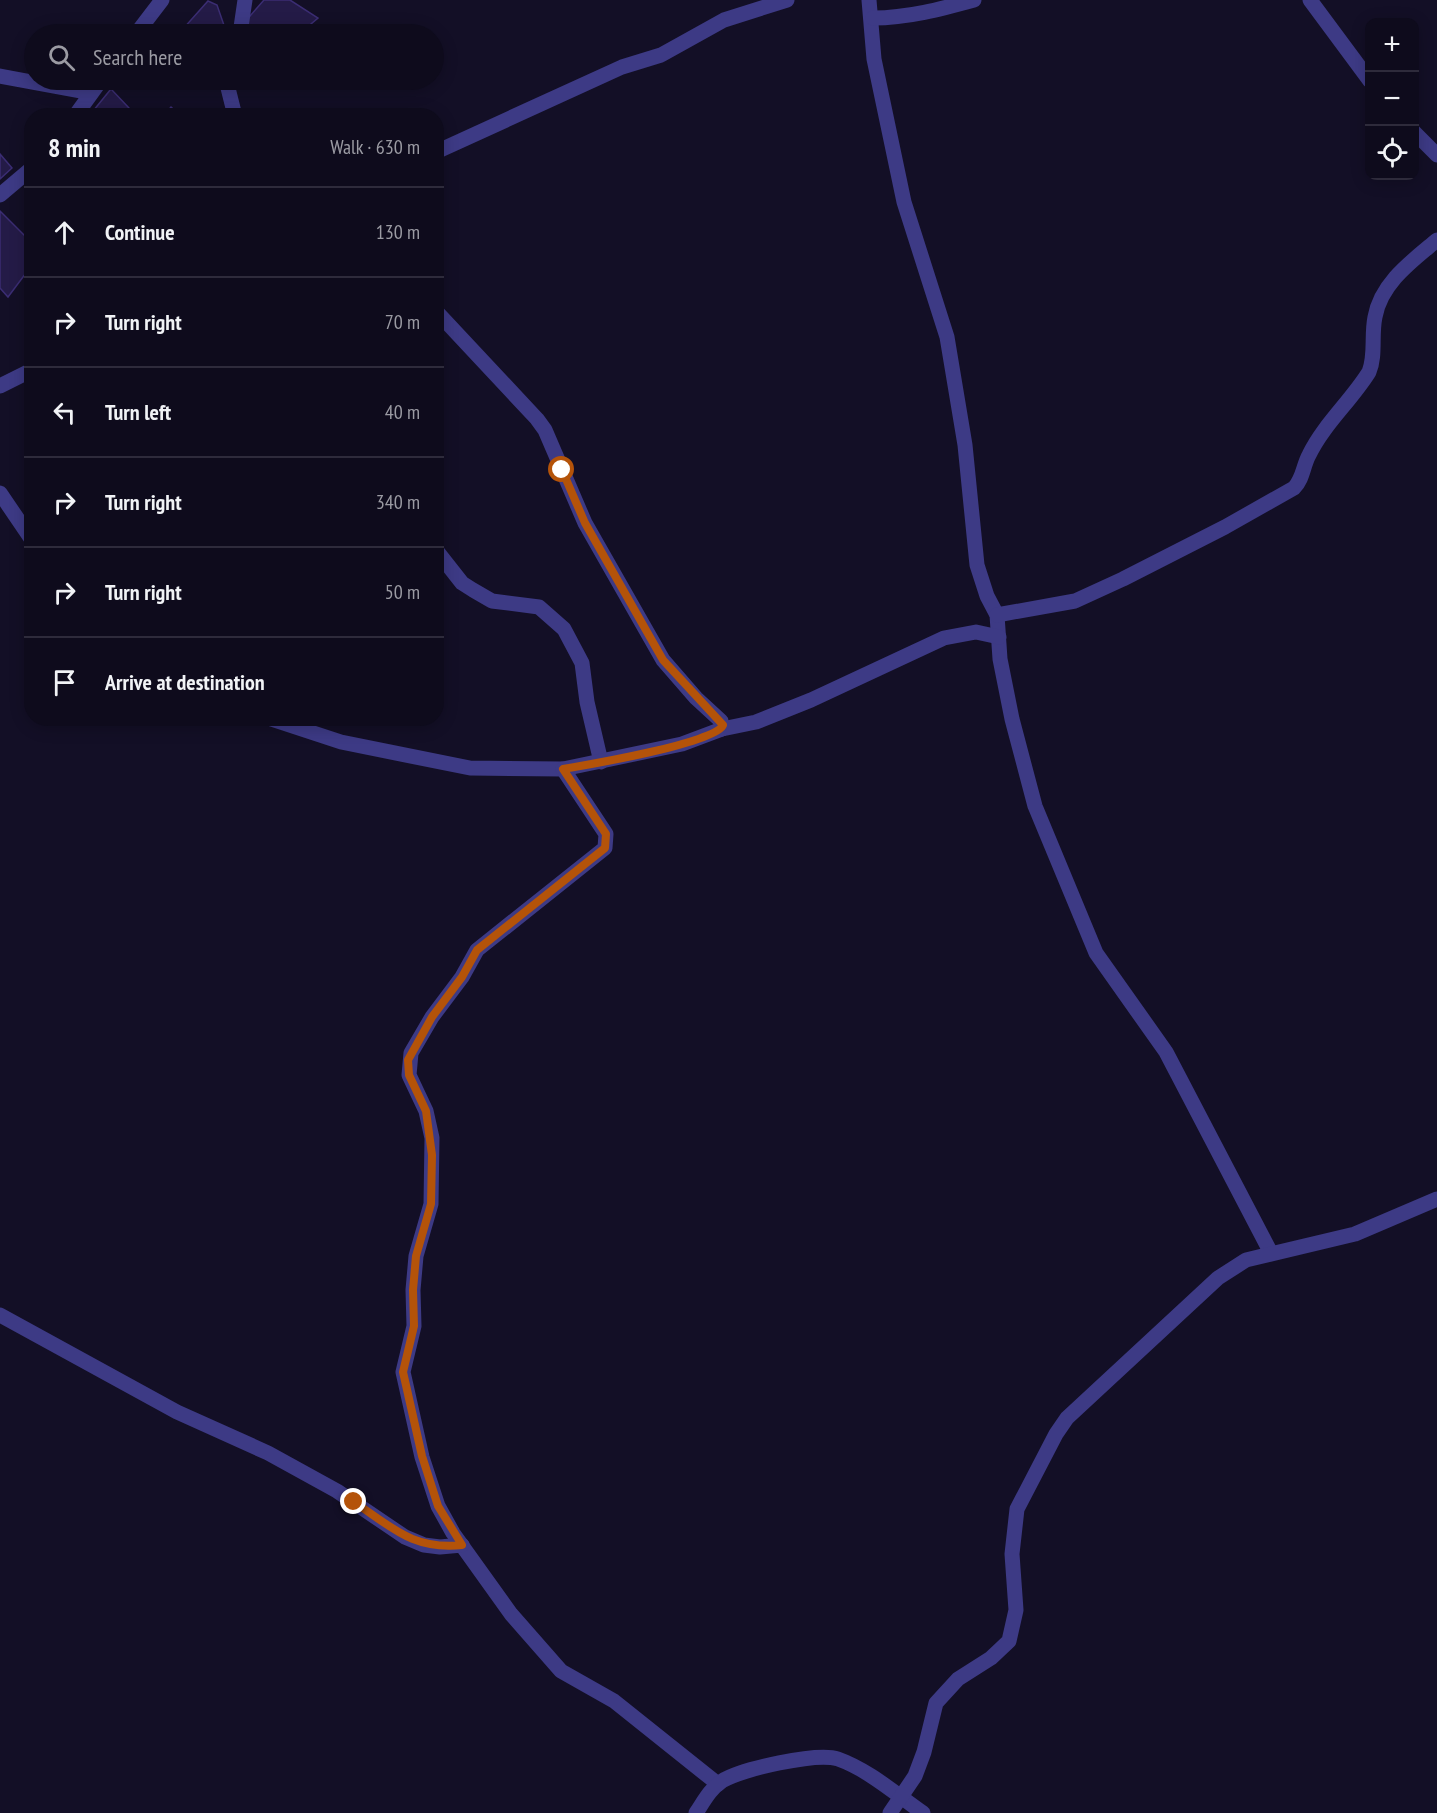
<!DOCTYPE html>
<meta charset="utf-8">
<style>
body{margin:0;font-family:"PT Sans Narrow",sans-serif;background:#171425;color:#f1f3f6}
.controls{position:absolute;right:18px;top:18px;display:grid;overflow:hidden;border-radius:12px;box-shadow:0 3px 15px #0003}
.controls button{width:54px;height:54px;display:grid;place-items:center;padding:0;border:0;border-bottom:2px solid #2e2b3b;background:#0e0b1c;color:#f1f3f6;font:30px sans-serif}
.stop{position:absolute;width:18px;height:18px;margin:-14px;border:4px solid #b45309;border-radius:50%;background:#fff}
.stop.end{background:#b45309;border-color:#fff;box-shadow:0 2px 6px #0008}
.list{margin:0;padding:0;list-style:none}
h2{display:flex;justify-content:space-between;align-items:center;height:78px;margin:0;padding:0 24px;font-size:26px}
h2 small{font-size:20px;font-weight:400;color:#9b9ba3}
.list li{display:grid;grid-template-columns:39px 1fr auto;gap:18px;align-items:center;box-sizing:border-box;height:90px;padding:0 24px;border-top:2px solid #2e2b3b}
.list b{display:block;font-size:22px;white-space:nowrap}
.list em{font-size:20px;font-style:normal;color:#9b9ba3}
.icon{flex:none;width:33px;height:33px;fill:none;stroke:currentColor;stroke-width:2;stroke-linecap:round;stroke-linejoin:round}
.map{position:relative;flex:none;width:1437px;height:1813px;overflow:hidden}
.search{position:absolute;background:#0e0b1c;box-shadow:0 3px 15px #0003;left:24px;top:24px;width:420px;height:66px;display:flex;align-items:center;gap:15px;box-sizing:border-box;padding:0 21px;border-radius:33px;color:#9b9ba3;font-size:22px}
.panel{position:absolute;background:#0e0b1c;box-shadow:0 3px 15px #0003;left:24px;top:108px;width:420px;height:618px;border-radius:24px}
.map>svg:first-child{display:block}
.building{fill:#241b47;stroke:#3b2d73;stroke-width:1.5}
.lines{fill:none;stroke-linecap:round;stroke-linejoin:round}
.minor{stroke:#3d3a85;stroke-width:15}
.route{stroke:#b45309;stroke-width:8}
</style>
<div class="map">
<svg width="1437" height="1813" viewBox="0 0 1437 1813">
<rect width="100%" height="100%" fill="#130f26"/>
<!-- building -->
<g class="building">
<path d="M264,0H290L318,18L299,34H258L243,24Z"/>
<path d="M208,1L217,5L227,34H188L182,30Z"/>
<path d="M111,89L129,108L123,116H89Z"/>
<path d="M171,107L181,116H163Z"/>
<path d="M0,154L12,168L0,179Z"/>
<path d="M0,211L32,243V265L8,297L0,288Z"/>
</g>
<g class="lines">
<!-- minor -->
<g class="minor">
<path d="M869,0L874,59L904,202L947,337L965,445L977,565L987,596L997,615L1000,659L1012,719L1035,806L1096,953L1166,1052L1271,1253"/>
<path d="M1310,0L1370,81"/>
<path d="M873,18C908,18 941,9 974,0"/>
<path d="M136,34L162,0"/>
<path d="M240,34L245,0"/>
<path d="M0,76L91,93"/>
<path d="M229,80L228,88L235,116"/>
<path d="M75,116L101,80"/>
<path d="M1414,132L1437,155"/>
<path d="M436,152L622,67L661,55L724,20L787,0"/>
<path d="M0,195L32,168"/>
<path d="M436,311L537,419L545,430L585,523L663,660L696,698L721,721L722,729"/>
<path d="M0,386L32,370"/>
<path d="M0,493L32,540"/>
<path d="M436,550L462,583L473,590L492,601L539,607L564,629L582,663L587,702L601,762"/>
<path d="M997,615L1075,601L1123,579L1225,527L1294,488C1303,479 1303,466 1309,455C1324,424 1351,401 1369,372C1376,355 1371,336 1375,317C1381,283 1412,261 1437,240"/>
<path d="M268,718L341,742L470,768L563,769L682,744L722,729L756,722L811,700L944,638L976,632L999,637"/>
<path d="M563,769L606,834L605,848L477,950L462,977L432,1017L411,1053L409,1075L426,1111L432,1138L431,1204L416,1256L413,1290L414,1326L403,1372L422,1457L438,1506L453,1533L511,1614L561,1671L614,1701L718,1784"/>
<path d="M0,1315L177,1412L268,1453L337,1491L405,1537L424,1545L440,1547L462,1545"/>
<path d="M696,1813C704,1801 710,1789 722,1781C741,1769 817,1752 838,1759C869,1770 897,1795 923,1813"/>
<path d="M890,1813L915,1776L924,1752L936,1703L958,1679L991,1658L1009,1641L1016,1610L1012,1554L1017,1509L1056,1434L1067,1418L1218,1278L1246,1260L1355,1234L1437,1199"/>
</g>
</g>
<g class="lines">
<!-- route -->
<path class="route" d="M354,1502C393,1528 413,1550 462,1545L438,1506L422,1456L403,1372L414,1326L413,1290L416,1256L431,1204L432,1155L426,1111L409,1075L408,1060L432,1017L462,977L477,950L605,848L606,834L563,769C587,765 716,743 723,725L663,660L585,523L562,470"/>
</g>
</svg>
<div class="controls">
<button>+</button>
<button>−</button>
<button><svg class="icon" aria-label="locate" viewBox="0 0 24 24"><circle cx="12" cy="12" r="6"/><path d="M12 2v4M12 18v4M2 12h4M18 12h4"/></svg></button>
</div>
<div class="stop" style="left:562px;top:470px"></div>
<div class="stop end" style="left:354px;top:1502px"></div>
<div class="search"><svg class="icon" aria-label="search" viewBox="0 0 24 24"><circle cx="10" cy="10" r="6"/><path d="M15 15l6 6"/></svg>Search here</div>
<section class="panel">
<h2>8 min<small>Walk · 630 m</small></h2>
<ul class="list">
<li><svg class="icon" aria-label="ahead" viewBox="0 0 24 24"><path d="M12 20V5M6 11l6-6 6 6"/></svg><div><b>Continue</b></div><em>130 m</em></li>
<li><svg class="icon" aria-label="right" viewBox="0 0 24 24"><path d="M7 20v-9h11M14 6l5 5-5 5"/></svg><div><b>Turn right</b></div><em>70 m</em></li>
<li><svg class="icon" aria-label="left" viewBox="0 0 24 24"><path d="M17 20v-9H6M10 6l-5 5 5 5"/></svg><div><b>Turn left</b></div><em>40 m</em></li>
<li><svg class="icon" aria-label="right" viewBox="0 0 24 24"><path d="M7 20v-9h11M14 6l5 5-5 5"/></svg><div><b>Turn right</b></div><em>340 m</em></li>
<li><svg class="icon" aria-label="right" viewBox="0 0 24 24"><path d="M7 20v-9h11M14 6l5 5-5 5"/></svg><div><b>Turn right</b></div><em>50 m</em></li>
<li><svg class="icon" aria-label="arrive" viewBox="0 0 24 24"><path d="M6 21V4h12l-3 4 3 4H6"/></svg><div><b>Arrive at destination</b></div></li>
</ul>
</section>
</div>
